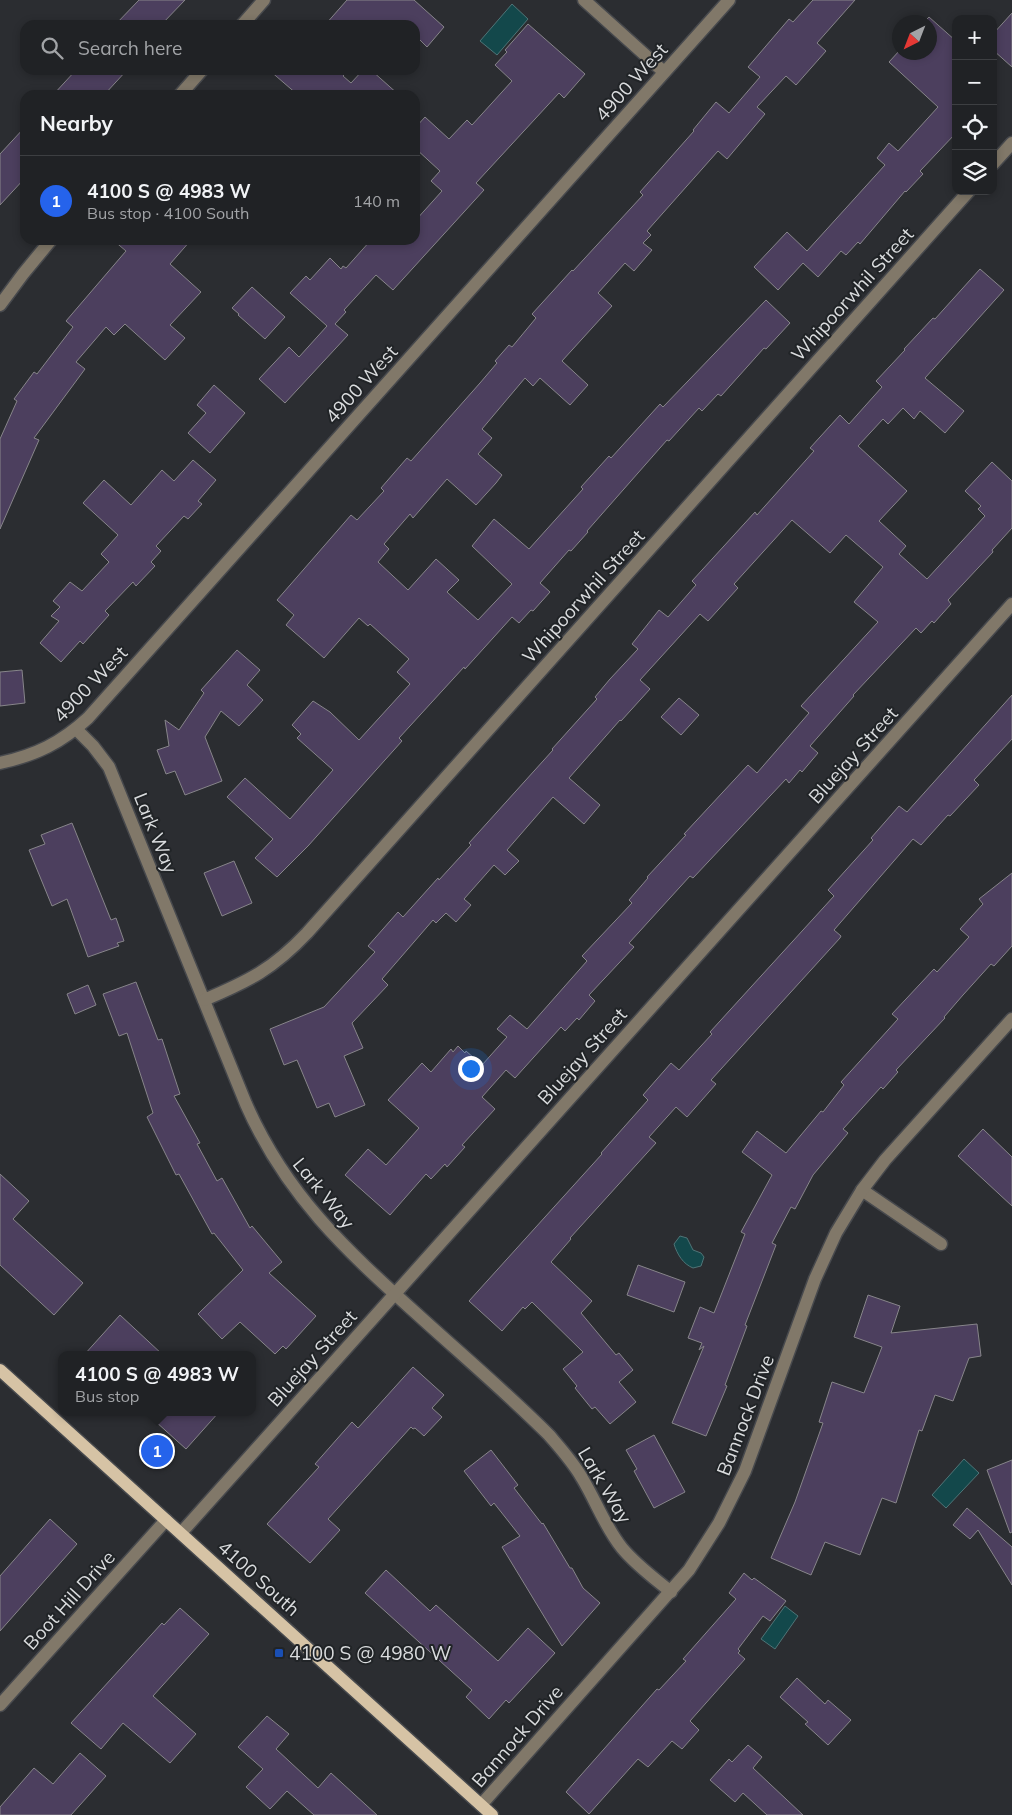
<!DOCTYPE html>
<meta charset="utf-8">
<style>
body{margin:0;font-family:Mulish,sans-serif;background:#282a2d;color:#f1f3f6}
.controls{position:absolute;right:15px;top:15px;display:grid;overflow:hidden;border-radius:10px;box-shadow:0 2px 8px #0003}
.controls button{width:45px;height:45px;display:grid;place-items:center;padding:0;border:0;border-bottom:1px solid #3d3f42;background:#202225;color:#f1f3f6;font:25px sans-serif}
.compass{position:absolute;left:892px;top:15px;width:45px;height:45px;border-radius:50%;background:#202225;box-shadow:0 2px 8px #0003;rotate:222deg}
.you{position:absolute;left:470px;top:1068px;width:18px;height:18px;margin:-12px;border:4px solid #fff;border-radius:50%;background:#1a73e8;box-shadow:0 0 0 8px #1a73e833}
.badge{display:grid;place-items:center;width:32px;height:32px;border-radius:50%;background:#2563eb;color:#fff;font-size:16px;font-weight:700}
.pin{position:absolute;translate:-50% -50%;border:2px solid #fff;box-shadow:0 1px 5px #0006}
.popup{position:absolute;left:58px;top:1351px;width:198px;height:65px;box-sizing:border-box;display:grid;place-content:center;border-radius:10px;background:#202225;filter:drop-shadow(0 1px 4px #0005);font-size:16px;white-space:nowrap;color:#a2a4a7}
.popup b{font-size:19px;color:#f1f3f6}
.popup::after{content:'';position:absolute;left:50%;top:100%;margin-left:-10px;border:10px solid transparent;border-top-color:#202225}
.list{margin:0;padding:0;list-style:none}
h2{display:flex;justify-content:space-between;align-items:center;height:65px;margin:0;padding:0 20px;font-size:21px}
h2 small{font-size:16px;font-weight:400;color:#a2a4a7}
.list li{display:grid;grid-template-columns:32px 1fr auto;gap:15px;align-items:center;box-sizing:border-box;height:90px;padding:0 20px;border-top:1px solid #3d3f42}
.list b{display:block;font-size:19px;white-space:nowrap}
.list p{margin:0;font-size:16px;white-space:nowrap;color:#a2a4a7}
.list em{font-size:16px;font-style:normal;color:#a2a4a7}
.icon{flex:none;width:28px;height:28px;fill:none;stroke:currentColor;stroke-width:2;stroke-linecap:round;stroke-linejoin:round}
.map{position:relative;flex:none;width:1012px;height:1815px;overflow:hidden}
.search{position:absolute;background:#202225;box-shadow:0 2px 8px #0003;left:20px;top:20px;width:400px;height:55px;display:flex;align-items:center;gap:12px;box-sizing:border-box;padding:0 18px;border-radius:15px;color:#a2a4a7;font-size:19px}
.panel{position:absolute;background:#202225;box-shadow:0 2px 8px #0003;left:20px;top:90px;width:400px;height:155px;border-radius:15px}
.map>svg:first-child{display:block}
.water{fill:#13484b;stroke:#4f7477}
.building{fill:#4c3f5e;stroke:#87858a}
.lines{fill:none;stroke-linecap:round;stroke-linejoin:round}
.minor-casing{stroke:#47494d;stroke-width:15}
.major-casing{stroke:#47494d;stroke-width:15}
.minor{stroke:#817869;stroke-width:12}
.major{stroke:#d6c3a5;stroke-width:12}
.transit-dot{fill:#1a4fb4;stroke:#212427;stroke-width:2}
.labels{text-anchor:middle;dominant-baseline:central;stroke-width:4;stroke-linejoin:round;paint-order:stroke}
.street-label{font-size:19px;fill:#dadcde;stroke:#212427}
.poi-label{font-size:19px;fill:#dadcde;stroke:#212427;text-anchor:start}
</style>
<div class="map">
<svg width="1012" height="1815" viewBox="0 0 1012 1815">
<rect width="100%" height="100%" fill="#2b2d31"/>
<!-- water -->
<g class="water">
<path d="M512,4L528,19L497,55L480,41Z"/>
<path d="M680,1236L687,1238L693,1250L701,1253L704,1257L701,1266L693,1268C683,1264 677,1254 674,1244Z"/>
<path d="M964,1459L979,1473L946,1508L932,1495Z"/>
<path d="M785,1606L798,1616L775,1649L761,1639Z"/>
</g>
<!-- building -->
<g class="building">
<path d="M139,0H185L161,25H115Z"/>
<path d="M347,0H414L444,27L427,47L415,35V25H325Z"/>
<path d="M813,0H855L817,43L826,51L796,85L786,76L757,107L765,114L727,159L718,151L647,231L651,235L643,243L652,250L634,271L625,263L598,293L612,306L562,361L588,385L570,405L540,378L533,386L525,378L482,429L492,438L478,454L502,475L496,483L476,505L447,479L413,518L410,514L384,544L389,549L378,562L408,590L436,559L459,580L447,592L478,620L512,584L472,546L494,519L529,549L583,489L581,487L609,456L611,458L660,404L663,407L766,300L790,323L766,349L764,348L721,396L718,394L702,411L699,408L669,441L667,440L587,531L588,532L571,551L569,550L540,583L550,592L533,611L531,610L519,623L512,617L465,669L464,667L399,738L402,741L308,846L277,877L255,858L273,839L227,797L245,778L290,819L333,770L297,738L301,734L292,725L313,701L330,712L359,740L410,684L397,672L409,659L370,624L368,626L359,618L324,658L286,625L294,615L277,600L351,515L357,520L384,491L381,488L407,458L411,461L480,383L497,363L495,361L509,345L512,347L536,318L532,314L572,270L573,271L643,195L640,192L694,131L693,130L716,102L729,113L760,77L748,67L789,19L793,22Z"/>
<path d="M1012,13V67L993,50V34Z"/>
<path d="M929,17L956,41V133L920,171L923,174L906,192L905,191L860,244L858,242L846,255L841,251L818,277L803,263L778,290L754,267L787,232L807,251L885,165L877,158L889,143L898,151L938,107L889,62L900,50V52H930V22H924Z"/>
<path d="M528,24L585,74L564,98L559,93L476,183L484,190L393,290L376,275L344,310L346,312L335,324L348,335L285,403L259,379L289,347L299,357L327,326L290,293L306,276L310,280L330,258L341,269L343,266L346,268L371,240H415V221L442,191L431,181L440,171L415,148V128L425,117L449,139L467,120L472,125L512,81L495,65L507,52L505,50Z"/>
<path d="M76,70H127L104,95H53Z"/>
<path d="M269,70H349L343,76L351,83L363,70H371L399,95H334L330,91L326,95H298Z"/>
<path d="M25,127V178L0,205V154Z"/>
<path d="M113,240H191L170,264L201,292L170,325L185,338L165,360L125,324L114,335L106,327L76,362L85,369L34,438L39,440L0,529V439L17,401L14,399L34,372L37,374L73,327L66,321L126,251Z"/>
<path d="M980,269L1004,290L925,378L964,411L945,433L920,411L914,419L903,408L888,424L883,419L858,446L907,491L879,521L906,546L899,554L927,579L985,516L978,509L981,506L965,491L992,462L1012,481V528L992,550L993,552L948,600L951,604L934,623L932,621L921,633L916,628L853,695L854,696L810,746L818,753L802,772L800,770L789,783L786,779L693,878L690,876L629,943L634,947L589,995L595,1001L579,1020L577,1018L565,1031L561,1027L515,1078L506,1070L482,1097L495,1109L462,1145L465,1147L447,1167L445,1164L431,1179L426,1174L390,1215L345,1175L368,1149L386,1165L419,1128L388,1100L422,1063L431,1072L451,1049L453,1052L458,1046L465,1053L466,1051L482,1065L507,1037L497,1029L510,1015L527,1029L587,961L582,956L632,903L629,900L648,878L647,877L686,835L684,834L748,765L757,773L809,713L801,706L878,622L854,602L883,567L846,535L830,553L792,520L734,584L738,588L708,621L700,614L640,680L650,689L621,721L620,720L569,778L600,805L584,824L553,797L507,850L519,861L505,875L494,865L464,899L471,905L456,922L446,913L436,923L433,920L382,979L388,985L352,1023L363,1048L344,1056L365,1105L335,1117L329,1103L317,1108L297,1060L284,1065L270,1029L324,1007L375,952L368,946L398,912L403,917L438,878L439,880L471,845L469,843L553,750L552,749L597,699L595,697L610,679L638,649L632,644L659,610L668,617L696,585L692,581L755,512L757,515L814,451L810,448L840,415L849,424L882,387L876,381L905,350L904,349L933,318L935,319Z"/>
<path d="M252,287L285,317L265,339L238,315L239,314L232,308Z"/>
<path d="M214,385L245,413L210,453L188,433L206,413L197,405Z"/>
<path d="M193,460L216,480L198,501L202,504L188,519L184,516L156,546L161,551L151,562L155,566L136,586L133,582L105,611L109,615L83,644L80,641L61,662L40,643L59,621L51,616L60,607L53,601L70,582L82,591L109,562L101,554L118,535L83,503L104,480L131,505L162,470L174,481Z"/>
<path d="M237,650L260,670L247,685L263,700L239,726L221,711L205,737L222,781L185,795L175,771L166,774L157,750L169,746L165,720L179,730L204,693L201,690Z"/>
<path d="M22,670L25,703L0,706V672Z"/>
<path d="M1012,695V739L974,780L979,785L950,816L948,815L921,845L913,839L834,930L841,936L840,938L711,1080L716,1084L687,1117L676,1107L649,1137L656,1143L570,1238L571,1239L551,1262L592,1301L581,1313L616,1355L619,1353L633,1370L619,1382L636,1402L610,1424L595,1407L592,1409L575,1388L577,1386L563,1369L583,1352L532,1302L525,1309L523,1307L502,1331L469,1301L602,1154L601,1153L648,1100L643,1095L671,1063L679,1070L712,1034L710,1032L834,896L828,890L873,840L871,838L899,806L907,812Z"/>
<path d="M679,698L699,715L681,735L661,717Z"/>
<path d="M72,823L111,920L116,918L124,941L117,943L119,946L88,957L67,899L52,906L29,850L45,844L41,835Z"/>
<path d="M234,861L252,903L222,916L204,873Z"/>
<path d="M1012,873V946L994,966L991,964L963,995L944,1017L945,1018L896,1070L898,1072L883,1089L881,1087L843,1129L848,1133L813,1175L795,1209L791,1207L772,1243L776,1245L745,1325L747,1326L725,1385L727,1386L706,1436L672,1423L704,1346L699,1350L702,1343L688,1338L700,1307L714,1313L745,1234L741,1232L772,1175L742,1152L757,1131L786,1153L821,1111L823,1112L844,1085L841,1082L898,1019L892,1014L934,969L937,972L969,937L960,929L983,904L979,899Z"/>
<path d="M136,982L158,1040L162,1039L180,1094L174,1096L200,1143L197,1144L217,1181L222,1178L250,1228L252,1226L282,1262L269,1273L316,1316L286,1349L283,1346L275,1354L240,1322L222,1339L198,1314L243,1270L214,1233L212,1234L179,1174L176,1175L147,1117L153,1113L127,1033L119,1036L103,994Z"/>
<path d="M88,985L96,1005L75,1014L67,994Z"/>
<path d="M983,1129L1012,1157V1206L958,1156Z"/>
<path d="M0,1174L29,1201L13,1219L83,1283L54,1315L0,1265Z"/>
<path d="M638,1265L685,1282L674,1312L627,1295Z"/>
<path d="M868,1295L900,1306L891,1333L977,1324L981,1356L969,1358L953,1401L935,1395L922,1431L919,1430L896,1503L882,1498L860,1555L825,1542L811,1575L771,1558L795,1502L823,1423L819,1422L832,1382L864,1393L882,1347L854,1337Z"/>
<path d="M120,1315L163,1355H84Z"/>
<path d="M413,1367L444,1395L432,1408L442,1417L424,1436L415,1428L413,1429L411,1427L328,1519L340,1530L310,1563L267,1524L319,1467L315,1464L352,1422L358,1428Z"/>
<path d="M145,1412H219L186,1449Z"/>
<path d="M654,1435L685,1492L654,1508L634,1471L637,1469L626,1450Z"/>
<path d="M491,1450L518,1485L514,1488L542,1524L543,1523L570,1568H572L583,1588L600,1603L562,1646L502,1547L520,1536L494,1503L491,1506L464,1471Z"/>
<path d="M1012,1460V1532L1010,1533L987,1470Z"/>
<path d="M967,1508L1012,1547V1585L978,1530L970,1539L953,1525Z"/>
<path d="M50,1519L77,1544L0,1631V1576Z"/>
<path d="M386,1570L430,1611L436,1605L498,1661L528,1628L555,1653L509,1703L506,1700L489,1719L466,1697L472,1690L365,1593Z"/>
<path d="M744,1573L752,1580L754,1578L786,1601L770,1621L763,1616L738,1649L740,1651L738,1653L745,1659L690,1721L699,1730L682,1749L672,1741L648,1767L638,1759L589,1814L566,1792L657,1689L659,1690L686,1661L683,1659L736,1599L729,1593Z"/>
<path d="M180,1608L209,1634L153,1696L196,1734L170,1763L123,1723L101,1749L71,1723L162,1623L164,1625Z"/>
<path d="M797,1678L825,1704L828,1700L851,1720L828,1745L805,1724L808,1722L780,1697Z"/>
<path d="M267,1716L289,1734L276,1749L318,1788L331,1773L377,1815H314L287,1791L270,1809L246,1787L263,1769L238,1747Z"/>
<path d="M748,1745L762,1757L753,1768L803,1815H767L743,1793L735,1802L710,1780L729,1759L732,1762Z"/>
<path d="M80,1753L106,1776L71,1815H0V1807L34,1768L53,1784Z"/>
</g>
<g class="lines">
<!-- minor casing -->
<g class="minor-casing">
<g id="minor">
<path d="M584,0L664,72"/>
<path d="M242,25L264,0"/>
<path d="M180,95L202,70"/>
<path d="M993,164L1012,143"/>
<path d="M0,305L23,274L51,240"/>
<path d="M76,729L93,746L109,767L246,1104C286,1195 345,1249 417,1314C461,1354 507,1393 549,1435C561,1449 573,1462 582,1478C596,1501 605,1527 622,1548C636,1565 654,1578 671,1592"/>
<path d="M0,763C36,755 61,743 88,718L729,0"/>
<path d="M204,1000C249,981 273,969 307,933L969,191"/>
<path d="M862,1190L941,1244"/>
<path d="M181,1533L1012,604"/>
<path d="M0,1705L166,1520"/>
<path d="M481,1805L689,1570L719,1523L745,1471L815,1279L836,1233L862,1190L885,1160L1012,1019"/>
</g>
</g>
<!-- major casing -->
<g class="major-casing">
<path id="major" d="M0,1370L492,1815"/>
</g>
<!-- minor -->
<use href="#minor" class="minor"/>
<!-- major -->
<use href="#major" class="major"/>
</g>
<!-- markers -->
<rect class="transit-dot" x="274" y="1648" width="10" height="10" rx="2.5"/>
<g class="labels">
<!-- street labels -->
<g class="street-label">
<text transform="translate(631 82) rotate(-48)">4900 West</text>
<text transform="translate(852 294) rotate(-48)">Whipoorwhil Street</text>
<text transform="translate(361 384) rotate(-48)">4900 West</text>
<text transform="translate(583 596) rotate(-48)">Whipoorwhil Street</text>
<text transform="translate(90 684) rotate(-46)">4900 West</text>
<text transform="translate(853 755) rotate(-48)">Bluejay Street</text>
<text transform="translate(156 833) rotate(68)">Lark Way</text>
<text transform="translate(582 1056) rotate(-48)">Bluejay Street</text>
<text transform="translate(324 1193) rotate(51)">Lark Way</text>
<text transform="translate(312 1358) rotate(-48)">Bluejay Street</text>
<text transform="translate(745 1415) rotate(-69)">Bannock Drive</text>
<text transform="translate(605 1485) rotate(59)">Lark Way</text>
<text transform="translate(259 1578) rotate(42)">4100 South</text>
<text transform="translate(69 1600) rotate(-48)">Boot Hill Drive</text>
<text transform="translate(517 1736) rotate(-49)">Bannock Drive</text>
</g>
<!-- poi labels -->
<g class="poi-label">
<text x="289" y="1653">4100 S @ 4980 W</text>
</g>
</g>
</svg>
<div class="controls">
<button>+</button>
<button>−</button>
<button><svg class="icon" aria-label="locate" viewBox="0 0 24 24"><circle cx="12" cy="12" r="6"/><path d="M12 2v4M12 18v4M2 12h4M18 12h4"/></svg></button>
<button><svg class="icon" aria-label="layers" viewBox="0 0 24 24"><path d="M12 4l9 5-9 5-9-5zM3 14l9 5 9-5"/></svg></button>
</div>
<svg class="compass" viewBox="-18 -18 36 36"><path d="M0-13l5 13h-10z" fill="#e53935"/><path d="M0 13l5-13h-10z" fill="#a2a4a7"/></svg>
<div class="you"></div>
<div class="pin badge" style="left:157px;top:1451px">1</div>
<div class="popup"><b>4100 S @ 4983 W</b>Bus stop</div>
<div class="search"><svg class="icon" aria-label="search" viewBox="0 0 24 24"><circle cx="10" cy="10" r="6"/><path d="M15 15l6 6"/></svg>Search here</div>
<section class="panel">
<h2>Nearby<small></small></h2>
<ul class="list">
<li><span class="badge">1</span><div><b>4100 S @ 4983 W</b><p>Bus stop · 4100 South</p></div><em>140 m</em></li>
</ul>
</section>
</div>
